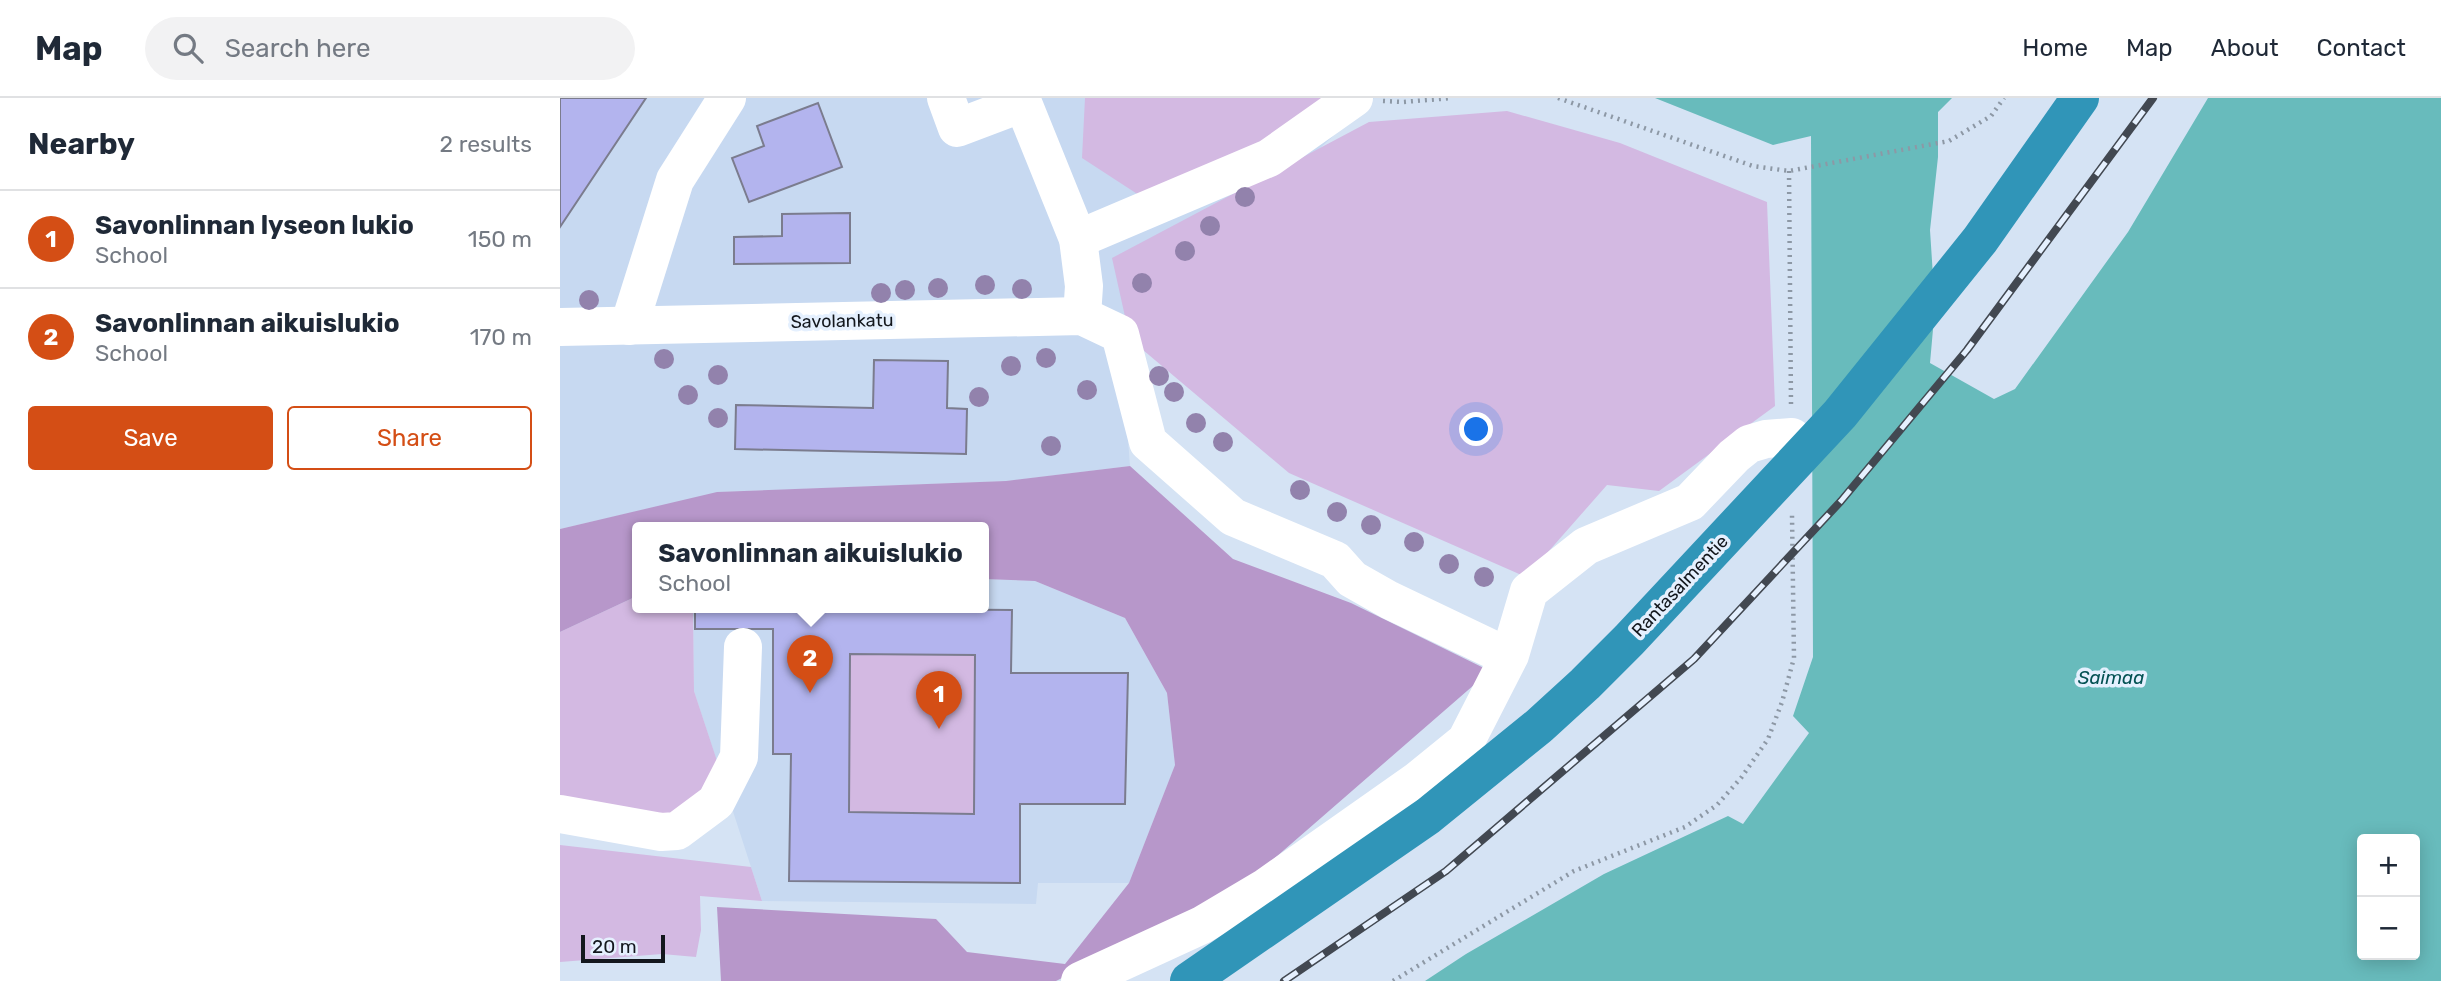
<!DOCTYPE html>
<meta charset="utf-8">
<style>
body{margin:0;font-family:Rubik,sans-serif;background:#f2f2f3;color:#1f2937}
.controls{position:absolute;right:21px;bottom:21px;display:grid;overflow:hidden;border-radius:7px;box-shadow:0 4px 18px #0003}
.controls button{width:63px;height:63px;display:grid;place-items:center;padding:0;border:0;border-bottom:2px solid #e0e1e3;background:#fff;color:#1f2937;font:35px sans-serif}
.scale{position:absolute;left:21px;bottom:18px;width:84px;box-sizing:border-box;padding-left:7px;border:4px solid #13171d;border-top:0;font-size:19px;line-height:24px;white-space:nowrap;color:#13171d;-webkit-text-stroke:5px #e5f0fe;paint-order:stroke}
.you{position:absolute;left:917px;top:332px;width:24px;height:24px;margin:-18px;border:5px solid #fff;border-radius:50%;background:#1a73e8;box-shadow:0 0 0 10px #1a73e833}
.badge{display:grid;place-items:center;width:46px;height:46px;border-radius:50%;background:#d44e15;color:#fff;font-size:23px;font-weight:700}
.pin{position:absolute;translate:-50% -58px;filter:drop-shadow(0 2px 4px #0008)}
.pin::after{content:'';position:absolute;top:37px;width:24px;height:21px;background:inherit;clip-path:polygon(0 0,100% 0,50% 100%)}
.popup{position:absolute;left:72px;top:424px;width:357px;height:91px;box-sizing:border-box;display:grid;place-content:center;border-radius:7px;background:#fff;filter:drop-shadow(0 2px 5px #0005);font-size:23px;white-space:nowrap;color:#747a83}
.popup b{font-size:26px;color:#1f2937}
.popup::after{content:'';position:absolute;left:50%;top:100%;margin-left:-14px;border:14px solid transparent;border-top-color:#fff}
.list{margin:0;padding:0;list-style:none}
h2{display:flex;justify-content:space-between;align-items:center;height:91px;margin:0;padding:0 28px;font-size:30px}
h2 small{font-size:23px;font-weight:400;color:#747a83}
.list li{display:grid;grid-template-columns:46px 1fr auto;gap:21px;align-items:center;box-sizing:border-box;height:98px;padding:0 28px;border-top:2px solid #e0e1e3}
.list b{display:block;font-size:26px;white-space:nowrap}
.list p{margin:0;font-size:23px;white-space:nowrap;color:#747a83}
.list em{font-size:23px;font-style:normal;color:#747a83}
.actions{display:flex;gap:14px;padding:21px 28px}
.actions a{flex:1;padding:16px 0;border:2px solid #d44e15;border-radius:7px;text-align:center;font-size:24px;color:#d44e15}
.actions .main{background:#d44e15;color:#fff}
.icon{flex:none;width:38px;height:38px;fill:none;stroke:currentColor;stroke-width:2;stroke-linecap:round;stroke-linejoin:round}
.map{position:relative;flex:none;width:1881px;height:883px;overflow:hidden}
header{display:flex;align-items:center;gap:42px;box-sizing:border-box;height:98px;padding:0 35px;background:#fff;border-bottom:2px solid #e0e1e3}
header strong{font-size:33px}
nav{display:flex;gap:38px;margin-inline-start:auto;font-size:24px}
.search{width:490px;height:63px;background:#f2f2f3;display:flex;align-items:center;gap:18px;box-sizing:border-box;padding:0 24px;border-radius:38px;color:#747a83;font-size:26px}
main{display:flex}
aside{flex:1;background:#fff}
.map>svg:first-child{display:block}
.built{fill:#c7d9f1}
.green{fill:#d3b9e2}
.forest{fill:#b797ca}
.water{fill:#68bbbc;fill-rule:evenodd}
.building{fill:#b3b4ee;stroke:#7b7c8e;stroke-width:2;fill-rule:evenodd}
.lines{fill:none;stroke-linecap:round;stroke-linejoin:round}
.path{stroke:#8d98a5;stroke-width:4.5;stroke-dasharray:2 5;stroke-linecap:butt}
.minor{stroke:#fff;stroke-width:38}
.highway{stroke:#3095b8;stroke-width:38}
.rail-casing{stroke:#424851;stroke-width:8}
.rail{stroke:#e5f0fe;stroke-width:5;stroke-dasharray:16;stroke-linecap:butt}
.tree{fill:#9282ac}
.labels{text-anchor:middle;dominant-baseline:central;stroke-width:7;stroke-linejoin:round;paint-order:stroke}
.street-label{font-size:18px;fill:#13171d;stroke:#e5f0fe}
.water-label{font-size:19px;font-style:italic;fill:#045254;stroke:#e5f0fe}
</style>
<header>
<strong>Map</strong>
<div class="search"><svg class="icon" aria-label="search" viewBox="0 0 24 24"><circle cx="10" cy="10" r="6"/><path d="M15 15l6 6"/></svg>Search here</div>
<nav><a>Home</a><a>Map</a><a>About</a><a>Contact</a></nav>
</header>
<main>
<aside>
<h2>Nearby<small>2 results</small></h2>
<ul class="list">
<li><span class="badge">1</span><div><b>Savonlinnan lyseon lukio</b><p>School</p></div><em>150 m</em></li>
<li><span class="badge">2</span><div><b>Savonlinnan aikuislukio</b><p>School</p></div><em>170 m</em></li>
</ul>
<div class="actions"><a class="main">Save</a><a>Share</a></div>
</aside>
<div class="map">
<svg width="1881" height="883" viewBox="0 0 1881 883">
<rect width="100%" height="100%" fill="#d5e3f4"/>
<!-- built -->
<g class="built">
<path d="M0,0H814L560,236L570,368L448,383L161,394L0,431Z"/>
<path d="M423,481L475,483L565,520L607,595L615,667L569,785H478L476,806L202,803L134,593L133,509H423Z"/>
</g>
<!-- green -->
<g class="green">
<path d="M525,0H768L679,62L585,101L522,60Z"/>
<path d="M947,13L1060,45L1207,104L1215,308L1099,393L1047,387L966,479L729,375L570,241L552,160L809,24Z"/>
<path d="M77,498V509H133L134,593L160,672L110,725L0,705V534Z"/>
<path d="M290,556L415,557L414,716L289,714Z"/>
<path d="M0,747L191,769L202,803L140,798L141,832L136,859L102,856L0,864Z"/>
</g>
<!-- forest -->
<path class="forest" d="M570,368L673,461L791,505L930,573L678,792L496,883H161L157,809L376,821L407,854L505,866L569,785L590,731L615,667L607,595L565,520L475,483L423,481V429H77V498L0,534V431L157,394L446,383Z"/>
<!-- water -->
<path class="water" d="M1095,0H1392L1378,14V59L1370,132L1375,209L1370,265L1434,301L1455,291L1568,134L1648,0H1881V883H865L906,856L1044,776L1168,718L1183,726L1249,635L1233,618L1253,559L1251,38L1213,47ZM1802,741H1855V857H1802Z"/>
<!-- building -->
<g class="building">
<path d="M0,0H86L0,129Z"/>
<path d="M258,5L282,69L189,104L172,60L204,48L197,28Z"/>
<path d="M290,115V165L174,166V139L222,138V116Z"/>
<path d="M314,262L388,263L387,310L407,311L406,356L175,351L176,307L313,310Z"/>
<path d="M135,509L452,512L451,575H568L565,706H460V785L229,783L231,656H213V531H135ZM290,556L415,557L414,716L289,714Z"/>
</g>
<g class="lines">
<!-- path -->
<g class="path">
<path d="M998,0L1193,68L1229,73L1389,43L1431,18L1444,0"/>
<path d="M823,3L843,4L892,0"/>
<path d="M1229,73L1231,307"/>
<path d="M833,883L1014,773L1125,729L1157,707L1181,680L1208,641L1222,604L1234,560L1232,417"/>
</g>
<!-- minor -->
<g class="minor">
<path d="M386,0L397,30L463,5L518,141L524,188L522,218"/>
<path d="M518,141L709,60L794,0"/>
<path d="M69,228L115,82L167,0"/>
<path d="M0,229L522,218L560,236L588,344L673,419L775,462L792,481L829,502L938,554"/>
<path d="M0,716L101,734L117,733L156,704L179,659L183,549"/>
<path d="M520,883L642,827L706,789L858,682L906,643L950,557L969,493L1026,448L1130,404L1174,358L1189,346L1206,341L1232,339"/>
</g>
<!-- highway -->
<path class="highway" d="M629,883L868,718L979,628L1025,586L1069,542L1280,316L1420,142L1520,0"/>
<!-- rail casing -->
<g class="rail-casing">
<path id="rail" d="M724,883L886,773L1134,561L1281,403L1407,252L1593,0"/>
</g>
<!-- rail -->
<use href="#rail" class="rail"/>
</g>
<!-- trees -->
<g class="tree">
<circle cx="685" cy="99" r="10"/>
<circle cx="650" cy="128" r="10"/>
<circle cx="625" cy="153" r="10"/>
<circle cx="582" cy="185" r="10"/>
<circle cx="425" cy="187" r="10"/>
<circle cx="378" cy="190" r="10"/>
<circle cx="462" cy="191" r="10"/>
<circle cx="345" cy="192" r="10"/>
<circle cx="321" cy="195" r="10"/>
<circle cx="29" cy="202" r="10"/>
<circle cx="486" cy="260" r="10"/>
<circle cx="104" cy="261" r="10"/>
<circle cx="451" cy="268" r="10"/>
<circle cx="158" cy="277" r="10"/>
<circle cx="599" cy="278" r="10"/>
<circle cx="527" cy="292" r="10"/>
<circle cx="614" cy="294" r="10"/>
<circle cx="128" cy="297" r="10"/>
<circle cx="419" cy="299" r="10"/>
<circle cx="158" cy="320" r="10"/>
<circle cx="636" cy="325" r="10"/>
<circle cx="663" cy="344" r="10"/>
<circle cx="491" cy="348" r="10"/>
<circle cx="740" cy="392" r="10"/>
<circle cx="777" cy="414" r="10"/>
<circle cx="811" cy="427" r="10"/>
<circle cx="854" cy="444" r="10"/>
<circle cx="889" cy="466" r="10"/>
<circle cx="924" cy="479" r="10"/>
</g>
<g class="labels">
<!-- street labels -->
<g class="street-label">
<text transform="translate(282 223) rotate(-1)">Savolankatu</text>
<text transform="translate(1120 488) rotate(-47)">Rantasalmentie</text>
</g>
<!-- water labels -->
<g class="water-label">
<text x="1551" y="579">Saimaa</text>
</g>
</g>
</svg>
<div class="controls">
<button>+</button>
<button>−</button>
</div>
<div class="scale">20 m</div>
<div class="you"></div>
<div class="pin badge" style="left:379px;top:631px">1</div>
<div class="pin badge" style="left:250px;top:595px">2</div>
<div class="popup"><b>Savonlinnan aikuislukio</b>School</div>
</div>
</main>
